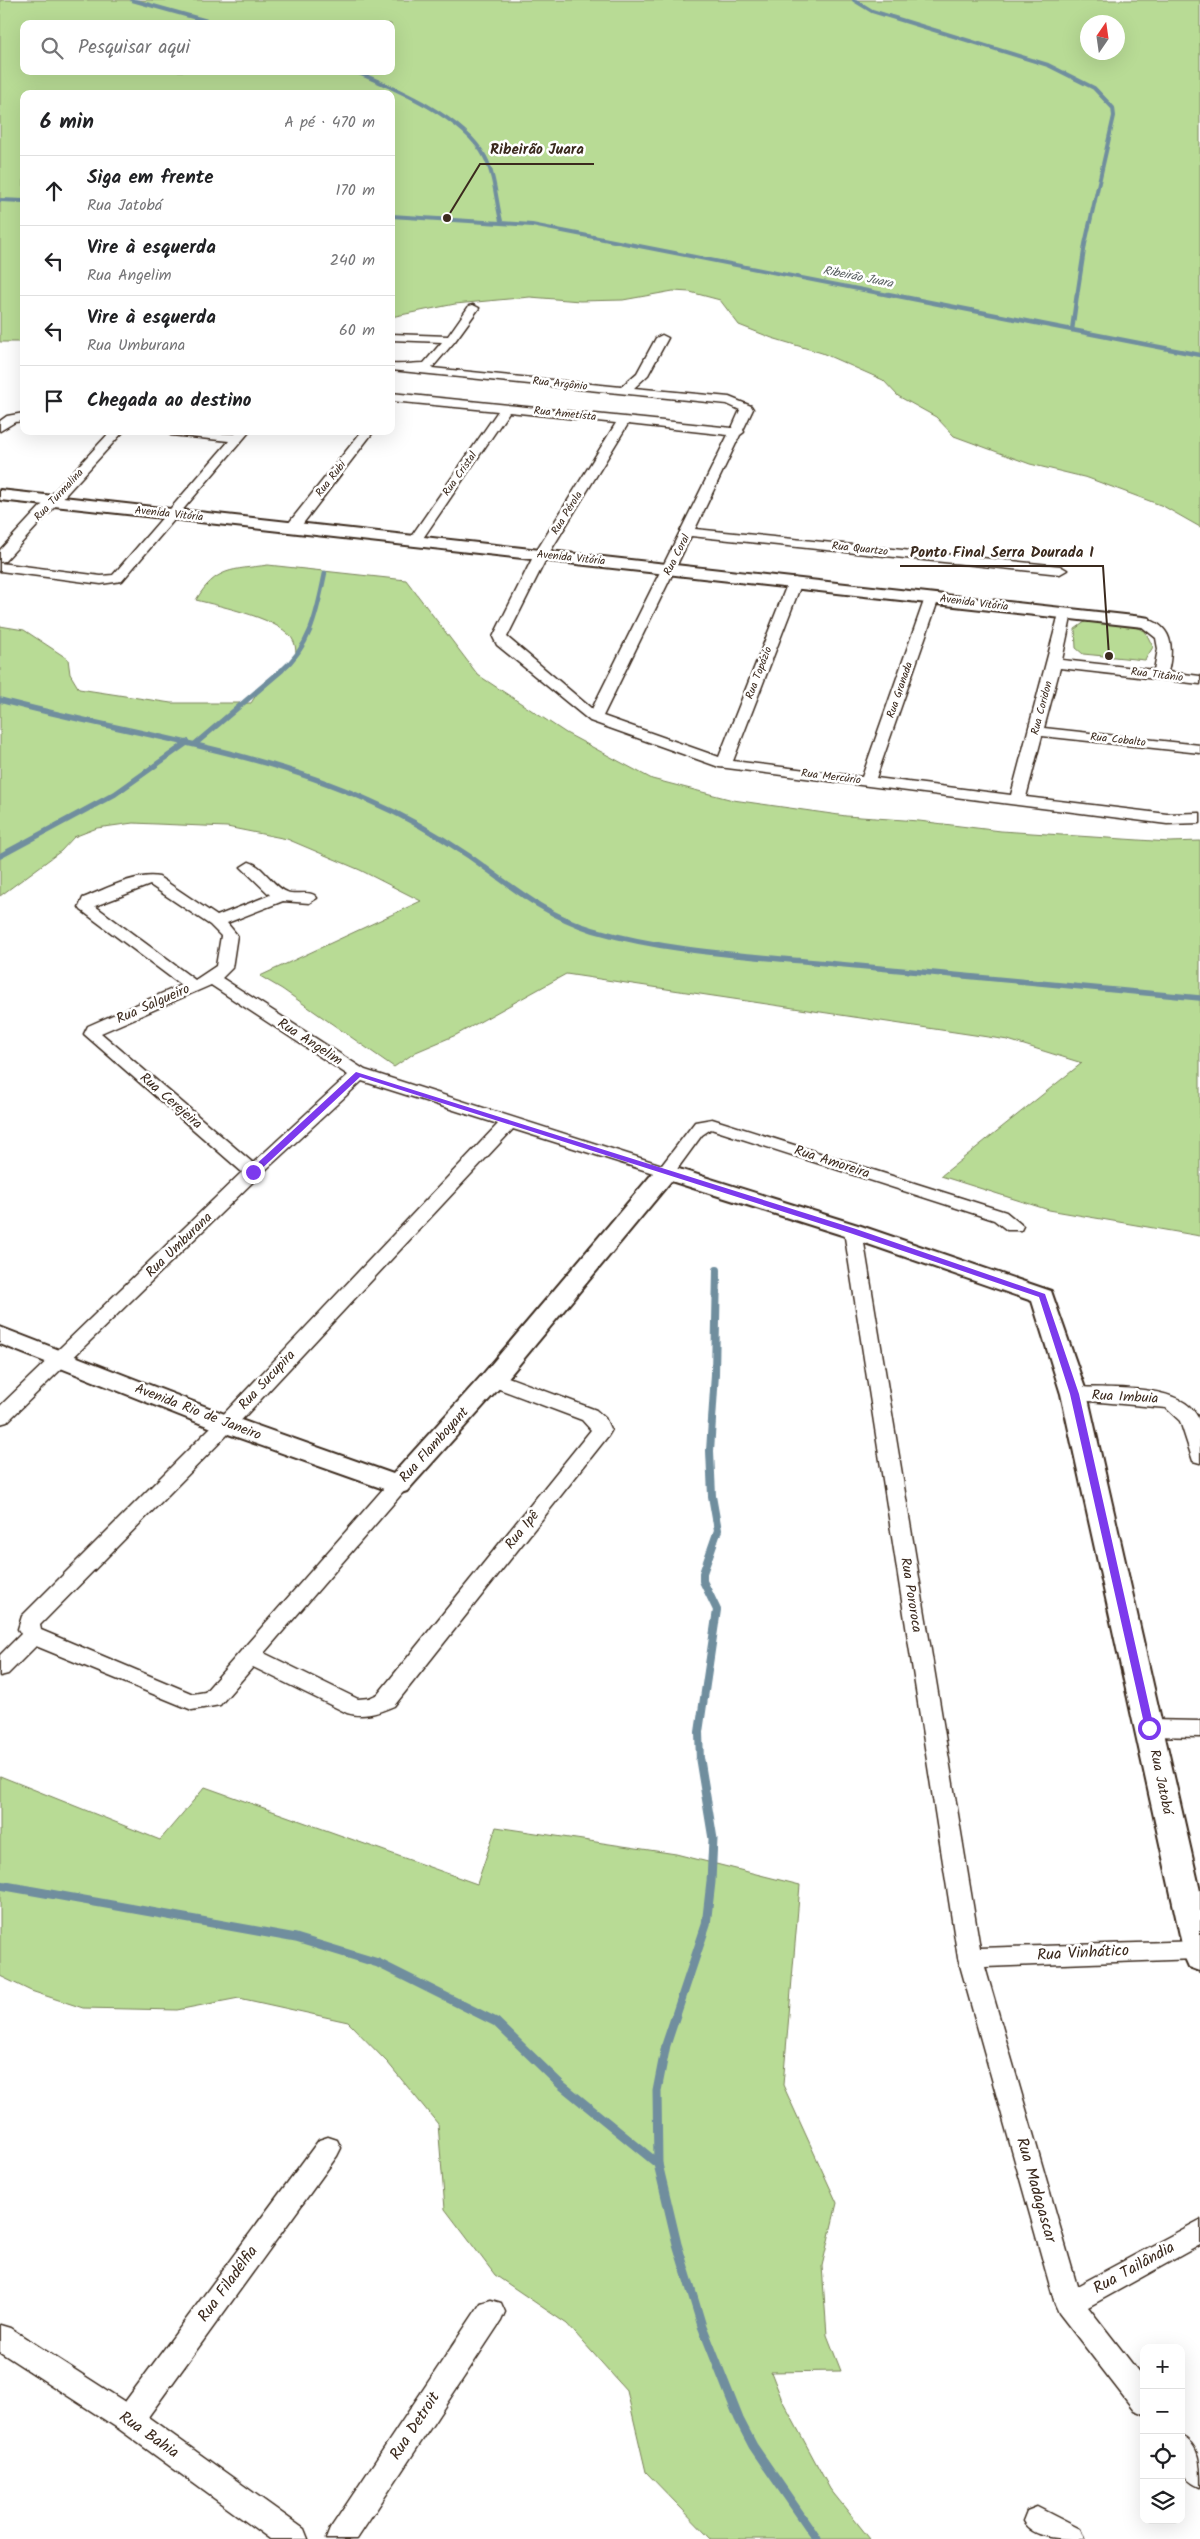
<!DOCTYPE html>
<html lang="pt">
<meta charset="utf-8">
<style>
body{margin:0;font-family:Kalam,sans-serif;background:#f6f6f6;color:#202124}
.controls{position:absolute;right:15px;bottom:15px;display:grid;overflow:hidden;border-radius:10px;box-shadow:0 5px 20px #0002}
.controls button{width:45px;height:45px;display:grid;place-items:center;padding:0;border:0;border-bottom:1px solid #e0e0e0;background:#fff;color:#202124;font:25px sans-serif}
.compass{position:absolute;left:1080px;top:15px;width:45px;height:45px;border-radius:50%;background:#fff;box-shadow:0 5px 20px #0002;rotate:13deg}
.stop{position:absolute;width:15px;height:15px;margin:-11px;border:4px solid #7c3aed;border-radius:50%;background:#fff}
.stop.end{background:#7c3aed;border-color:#fff;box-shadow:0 1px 5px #0008}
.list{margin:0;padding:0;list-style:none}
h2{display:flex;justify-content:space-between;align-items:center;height:65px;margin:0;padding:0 20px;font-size:21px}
h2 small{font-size:16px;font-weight:400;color:#757577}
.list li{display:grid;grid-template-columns:32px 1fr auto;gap:15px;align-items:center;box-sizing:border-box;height:70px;padding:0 20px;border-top:1px solid #e0e0e0}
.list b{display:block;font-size:19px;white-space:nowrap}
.list p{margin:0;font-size:16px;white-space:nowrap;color:#757577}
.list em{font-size:16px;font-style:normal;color:#757577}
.icon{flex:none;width:28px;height:28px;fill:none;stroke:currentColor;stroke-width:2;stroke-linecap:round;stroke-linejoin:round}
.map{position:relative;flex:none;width:1200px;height:2539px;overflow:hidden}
.search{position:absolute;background:#fff;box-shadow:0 5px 20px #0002;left:20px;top:20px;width:375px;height:55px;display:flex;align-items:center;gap:12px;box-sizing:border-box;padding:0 18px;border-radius:10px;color:#757577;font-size:19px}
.panel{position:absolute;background:#fff;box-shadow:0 5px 20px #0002;left:20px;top:90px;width:375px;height:345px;border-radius:10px}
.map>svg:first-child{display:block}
.green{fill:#b8db95;stroke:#7a825a;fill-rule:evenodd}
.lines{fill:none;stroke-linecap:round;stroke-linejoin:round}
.stream-far4{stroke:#708e9e;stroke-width:4}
.stream-far3{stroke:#708e9e;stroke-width:4.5}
.stream-far2{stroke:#708e9e;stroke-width:5.5}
.stream-far1{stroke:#708e9e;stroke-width:8}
.stream{stroke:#708e9e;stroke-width:9}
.minor-casing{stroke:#3b2a1e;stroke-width:3}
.tertiary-casing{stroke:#3b2a1e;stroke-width:4}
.minor{fill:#fff;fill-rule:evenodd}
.tertiary{fill:#fff;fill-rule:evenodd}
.route{fill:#7c3aed}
.labels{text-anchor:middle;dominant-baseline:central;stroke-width:5;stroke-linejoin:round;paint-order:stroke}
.far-street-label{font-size:11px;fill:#3b2a1e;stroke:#fff}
.far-water-label{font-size:12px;font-style:italic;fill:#555c5e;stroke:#fff}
.street-label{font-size:14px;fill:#3b2a1e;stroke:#fff}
.near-street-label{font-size:16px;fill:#3b2a1e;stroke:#fff}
.leader{fill:none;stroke:#3b2a1e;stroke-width:2}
.callout-dot{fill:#3b2a1e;stroke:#fff;stroke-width:2}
.callout-label{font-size:15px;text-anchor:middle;font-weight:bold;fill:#3b2a1e;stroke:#fff;stroke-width:5;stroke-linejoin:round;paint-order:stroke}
</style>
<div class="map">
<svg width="1200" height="2539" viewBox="0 0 1200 2539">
<rect width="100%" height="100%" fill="#fff"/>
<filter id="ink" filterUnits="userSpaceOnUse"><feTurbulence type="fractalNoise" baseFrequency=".02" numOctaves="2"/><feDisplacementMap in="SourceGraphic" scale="10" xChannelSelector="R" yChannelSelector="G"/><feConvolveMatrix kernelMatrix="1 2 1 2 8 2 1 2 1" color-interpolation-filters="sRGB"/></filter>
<g filter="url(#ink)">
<!-- green -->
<g class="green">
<path d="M0,0H1200V527L1163,506L1088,478L1030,464L954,436L936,417L898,396L883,380L822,353L772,338L739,325L720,300L690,292L673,291L623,300L580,301L530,297L455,304L391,317V94H24V342H0ZM1118,22V52H1088V22ZM24,24H391V71H24Z"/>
<path d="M268,565L406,580L478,675L566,733L652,779L733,800L846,816L919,821L1001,831L1169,842L1200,841V1236L1049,1210L941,1176L1082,1063L1008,1040L566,974L456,1035L416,1052L394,1067L282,989L260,976L421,901L360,870L287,839L227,827L133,823L97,828L74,837L61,851L0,896V626L24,630L68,659L70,674L79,689L171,703H251L260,689L296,658C296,653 296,647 294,642C285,619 219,606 196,600C216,567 232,570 268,565Z"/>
<path d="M1089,619H1115L1145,631L1153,647L1145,660L1083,654L1076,648L1075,629Z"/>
<path d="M0,1776L160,1840L205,1787L477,1884L496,1827L676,1854L800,1885L783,2085L837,2203L822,2266L827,2335L841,2371L771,2372L782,2400L830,2489L870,2539H711L646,2472L627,2391L567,2324L495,2275L445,2209L438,2124L388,2063L348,2022L239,1998L177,2010L83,2008L31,1991L0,1976Z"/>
</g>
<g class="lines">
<!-- stream-far4 -->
<g class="stream-far4">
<path d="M132,0L218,24"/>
<path d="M854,0L872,11L1048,65L1094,88L1113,108L1114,116L1085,244L1077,296"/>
<path d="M354,71C394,88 464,117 485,157C495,176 496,201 501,221"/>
<path d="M0,200L24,201"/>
<path d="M391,216L532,225L894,296"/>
</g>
<!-- stream-far3 -->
<g class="stream-far3">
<path d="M888,294L1200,355"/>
<path d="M1072,330L1077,294"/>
<path d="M281,671C312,645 317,610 325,573"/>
</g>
<!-- stream-far2 -->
<g class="stream-far2">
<path d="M0,700C123,733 253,748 370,801C405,816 438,835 469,856C510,885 544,915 593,930C671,953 755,956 836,964C957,975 1079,987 1200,998"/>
<path d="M195,744L282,670"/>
<path d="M0,856L115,794L188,742"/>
</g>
<!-- stream-far1 -->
<path class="stream-far1" d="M700,1761L699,1732L717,1610L703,1581V1573L718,1530L712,1496L710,1451L715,1374L717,1270"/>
<!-- stream -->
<g class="stream">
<path d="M700,1760L713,1839L711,1882L706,1925L666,2045L657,2091L658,2164L677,2244L702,2326L739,2419L753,2446L817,2539"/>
<path d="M0,1885L296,1938L378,1963L496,2022L560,2084L658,2164"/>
</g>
<!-- minor casing -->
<g class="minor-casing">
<g id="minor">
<path d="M473,305L479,308L455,341L432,368L621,387L637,373L656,338L662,335L668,338L648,375L634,388L729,397L751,406L753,409L743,430L744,432L740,435L695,529L1060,566L1067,570L1060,574L691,536L603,716L719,757L788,582L795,578L802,582L733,761L862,777L925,598L932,594L939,598L876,778L1011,795L1060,610H1070L1072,613L1062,660L1154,670L1158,649L1156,638L1136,622L1143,618C1173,625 1174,647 1168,672L1200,676V684L1060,668L1044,728L1200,745V753L1042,736L1026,797L1167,814L1200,813V823L1167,824L719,767L590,721L497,645L493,637L534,555L616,423L509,412L419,544L414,545L408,541L498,411L391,401V393L732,428L740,410L727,404L391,370V364C403,365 412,363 424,363L442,342L391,340V334L448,336L469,306ZM628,424L728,435L592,709L507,637L548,555Z"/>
<path d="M24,413V421L15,422L0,431V421L7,416Z"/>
<path d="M111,431H124L5,561L0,562V550Z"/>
<path d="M165,431L235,434L237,431H250L122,581L101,584L0,571V563L101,576L113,575L229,441L171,435Z"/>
<path d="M362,431H374L298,530H288L287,527L288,524Z"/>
<path d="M249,862C264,866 272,886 287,892C296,896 311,889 317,898L309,903L283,901L227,923L237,935L232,968L222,978L365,1070L662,1165L695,1122L712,1119L1006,1212L1023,1226L1021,1230H1007L994,1220L711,1129L702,1135L672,1176L666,1177L513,1129L233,1429L40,1625L41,1630L193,1694L205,1692L391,1480L398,1478L405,1480L408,1485L405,1490L264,1653L358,1699L369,1698L378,1694L591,1430L582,1420L486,1384L483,1379L486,1374L493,1373L500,1374L596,1410L605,1418L611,1431L608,1436L394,1706C378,1713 364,1718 347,1713L253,1667L220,1705L192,1710L36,1646L8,1674L0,1676V1655L21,1634L18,1629L22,1616L219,1419L498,1124L362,1081L259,1176L7,1422L0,1424V1406L242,1172L84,1034L88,1026L181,985L81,910L79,907L83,898C103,890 138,872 159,877L217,916L270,895L241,867ZM150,885L210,925L221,936L216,966L195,980L95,906ZM211,985L348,1075L253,1163L101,1033Z"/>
<path d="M853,1225L860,1227L862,1231L980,1948L1200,1941V1957L1196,1959L985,1967L1077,2286L1200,2220V2245L1088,2307L1144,2379V2414L1134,2410L1059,2313L1055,2304L958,1958L844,1231L846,1227Z"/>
<path d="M1074,1387C1108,1389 1185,1382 1199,1420C1200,1431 1200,1451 1200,1463L1193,1461L1180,1421L1166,1408L1067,1399L1064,1394L1067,1389Z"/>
<path d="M1149,1720L1200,1721V1737L1149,1736L1141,1734L1138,1728L1141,1722Z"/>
<path d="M328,2137L337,2140L341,2148L337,2156L148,2417L304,2529L308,2539H270L119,2429L0,2352V2325L10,2328L125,2402L319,2140Z"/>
<path d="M491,2300L501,2303L505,2312L501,2321L357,2539H326L330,2529L481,2303Z"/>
<path d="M1181,2436C1200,2445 1200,2464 1200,2487C1175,2477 1181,2458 1181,2436Z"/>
<path d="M1037,2507L1080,2529L1084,2539C1062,2539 1033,2539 1023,2521L1027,2511Z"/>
</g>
</g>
<!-- tertiary casing -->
<g class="tertiary-casing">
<g id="tertiary">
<path d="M0,490L1143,617L1149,618L1152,622L1149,626L1143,627L0,500Z"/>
<path d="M666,1165L861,1226L1051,1291L1087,1394L1200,1891V1971L1189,1967L1185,1958L1061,1394L1032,1301L845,1236L671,1181L502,1385L407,1491L398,1494L217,1430L0,1344V1327L235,1418L393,1474L484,1373L658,1167Z"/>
</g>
</g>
<!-- minor -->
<use href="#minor" class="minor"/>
<!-- tertiary -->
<use href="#tertiary" class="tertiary"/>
</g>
</g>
<!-- route -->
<path class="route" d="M356,1072L856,1229L1045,1294L1079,1394L1154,1728L1153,1730L1149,1732L1145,1728L1070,1394L1039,1297L850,1233L360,1077L256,1174H250V1170Z"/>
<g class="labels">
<!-- far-street labels -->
<g class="far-street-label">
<text transform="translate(560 384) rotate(6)">Rua Argônio</text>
<text transform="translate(565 414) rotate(6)">Rua Ametista</text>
<text transform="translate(460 474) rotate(-55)">Rua Cristal</text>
<text transform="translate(331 479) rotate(-52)">Rua Rubi</text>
<text transform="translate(59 495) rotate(-47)">Rua Turmalina</text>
<text transform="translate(567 513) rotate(-58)">Rua Pérola</text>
<text transform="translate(169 514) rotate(6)">Avenida Vitória</text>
<text transform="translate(860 549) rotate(6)">Rua Quartzo</text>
<text transform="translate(677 555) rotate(-63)">Rua Coral</text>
<text transform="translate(571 558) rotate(6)">Avenida Vitória</text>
<text transform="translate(974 603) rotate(7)">Avenida Vitória</text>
<text transform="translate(759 673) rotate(-69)">Rua Topázio</text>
<text transform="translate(1157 675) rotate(7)">Rua Titânio</text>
<text transform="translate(900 690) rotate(-71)">Rua Granada</text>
<text transform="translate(1042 708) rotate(-75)">Rua Coridon</text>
<text transform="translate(1118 740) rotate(6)">Rua Cobalto</text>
<text transform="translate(831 777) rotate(7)">Rua Mercúrio</text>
</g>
<!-- far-water labels -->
<g class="far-water-label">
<text transform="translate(858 277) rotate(11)">Ribeirão Juara</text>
</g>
<!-- street labels -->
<g class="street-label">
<text transform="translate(153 1004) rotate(-24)">Rua Salgueiro</text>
<text transform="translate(310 1042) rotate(33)">Rua Angelim</text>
<text transform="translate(171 1101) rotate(41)">Rua Cerejeira</text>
<text transform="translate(832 1162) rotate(18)">Rua Amoreira</text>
<text transform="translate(179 1245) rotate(-44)">Rua Umburana</text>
<text transform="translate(267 1380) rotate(-47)">Rua Sucupira</text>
<text transform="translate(1125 1397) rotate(3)">Rua Imbuia</text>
<text transform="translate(198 1412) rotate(21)">Avenida Rio de Janeiro</text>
<text transform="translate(434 1445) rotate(-48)">Rua Flamboyant</text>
<text transform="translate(522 1530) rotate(-51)">Rua Ipê</text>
<text transform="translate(911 1595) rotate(81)">Rua Pororoca</text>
<text transform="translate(1161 1782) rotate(78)">Rua Jatobá</text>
</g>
<!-- near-street labels -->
<g class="near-street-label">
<text transform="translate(1083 1953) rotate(-3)">Rua Vinhático</text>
<text transform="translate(1036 2190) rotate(74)">Rua Madagascar</text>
<text transform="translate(1134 2268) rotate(-29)">Rua Tailândia</text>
<text transform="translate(228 2284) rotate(-54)">Rua Filadélfia</text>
<text transform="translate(415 2426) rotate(-57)">Rua Detroit</text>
<text transform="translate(149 2435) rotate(35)">Rua Bahia</text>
</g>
</g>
<!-- callouts -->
<path class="leader" d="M447 218L480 164H594M1109 656L1103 566H900"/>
<g class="callout-dot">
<circle cx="447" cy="218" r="5"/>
<circle cx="1109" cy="656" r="5"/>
</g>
<g class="callout-label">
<text x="537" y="154">Ribeirão Juara</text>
<text x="1002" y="557">Ponto Final Serra Dourada I</text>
</g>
</svg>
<div class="controls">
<button>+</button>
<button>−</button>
<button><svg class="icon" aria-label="locate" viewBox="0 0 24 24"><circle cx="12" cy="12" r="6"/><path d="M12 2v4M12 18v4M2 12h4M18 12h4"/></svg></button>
<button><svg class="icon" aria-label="layers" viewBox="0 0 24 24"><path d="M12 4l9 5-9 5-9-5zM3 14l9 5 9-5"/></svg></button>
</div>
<svg class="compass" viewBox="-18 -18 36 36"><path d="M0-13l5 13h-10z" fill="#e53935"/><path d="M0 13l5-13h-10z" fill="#757577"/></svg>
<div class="stop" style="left:1149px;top:1728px"></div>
<div class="stop end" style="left:253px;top:1172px"></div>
<div class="search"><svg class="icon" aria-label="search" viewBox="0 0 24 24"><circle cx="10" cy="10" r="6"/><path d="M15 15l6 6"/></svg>Pesquisar aqui</div>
<section class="panel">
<h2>6 min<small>A pé · 470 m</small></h2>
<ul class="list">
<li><svg class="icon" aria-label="ahead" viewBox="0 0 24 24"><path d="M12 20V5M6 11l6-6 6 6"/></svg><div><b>Siga em frente</b><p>Rua Jatobá</p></div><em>170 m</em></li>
<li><svg class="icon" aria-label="left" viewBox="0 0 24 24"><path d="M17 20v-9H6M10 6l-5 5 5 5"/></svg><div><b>Vire à esquerda</b><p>Rua Angelim</p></div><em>240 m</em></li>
<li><svg class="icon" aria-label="left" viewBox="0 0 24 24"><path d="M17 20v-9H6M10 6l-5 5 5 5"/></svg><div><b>Vire à esquerda</b><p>Rua Umburana</p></div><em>60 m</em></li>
<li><svg class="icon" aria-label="arrive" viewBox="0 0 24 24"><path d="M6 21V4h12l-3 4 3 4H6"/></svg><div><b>Chegada ao destino</b></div></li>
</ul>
</section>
</div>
